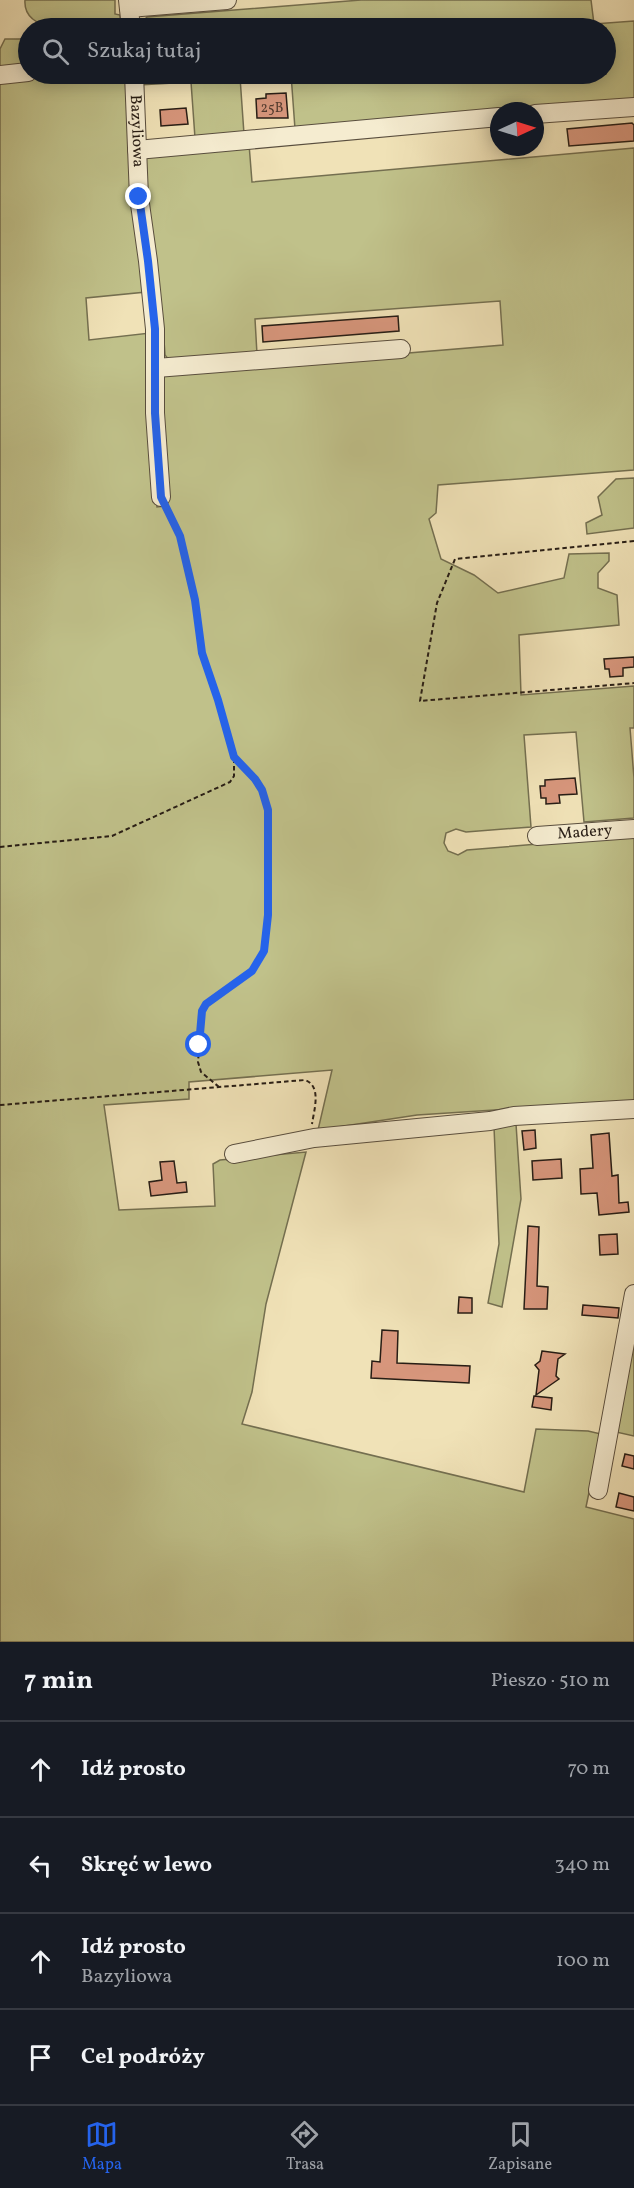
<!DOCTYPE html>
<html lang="pl">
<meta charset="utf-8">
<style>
body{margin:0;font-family:Vollkorn,serif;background:#20242c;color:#f1f3f6}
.compass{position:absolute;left:490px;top:102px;width:54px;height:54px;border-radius:50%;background:#171b24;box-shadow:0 3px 15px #0003;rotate:86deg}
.stop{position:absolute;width:18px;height:18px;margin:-14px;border:4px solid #2563eb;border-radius:50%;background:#fff}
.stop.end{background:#2563eb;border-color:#fff;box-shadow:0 2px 6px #0008}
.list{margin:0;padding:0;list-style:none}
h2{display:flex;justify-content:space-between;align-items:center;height:78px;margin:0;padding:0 24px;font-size:26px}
h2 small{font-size:20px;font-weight:400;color:#9ea1a6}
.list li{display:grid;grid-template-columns:39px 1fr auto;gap:18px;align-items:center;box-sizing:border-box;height:96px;padding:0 24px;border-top:2px solid #363941}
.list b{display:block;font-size:22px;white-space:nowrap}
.list p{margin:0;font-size:20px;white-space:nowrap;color:#9ea1a6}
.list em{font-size:20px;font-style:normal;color:#9ea1a6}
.icon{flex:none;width:33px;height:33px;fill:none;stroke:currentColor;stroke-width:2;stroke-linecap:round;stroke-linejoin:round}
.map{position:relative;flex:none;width:634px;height:1642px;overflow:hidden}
.search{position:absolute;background:#171b24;box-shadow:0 3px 15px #0003;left:18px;right:18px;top:18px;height:66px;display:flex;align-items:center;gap:15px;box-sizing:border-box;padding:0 21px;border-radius:33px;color:#9ea1a6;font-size:22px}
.sheet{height:462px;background:#171b24}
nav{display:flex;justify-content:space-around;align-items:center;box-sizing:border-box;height:84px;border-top:2px solid #363941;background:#171b24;font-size:16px;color:#9ea1a6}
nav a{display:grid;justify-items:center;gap:3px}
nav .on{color:#2563eb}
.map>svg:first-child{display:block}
.green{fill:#c0c18a;stroke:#746f50;stroke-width:1.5}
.building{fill:#d7967c;stroke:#271d15;stroke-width:1.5}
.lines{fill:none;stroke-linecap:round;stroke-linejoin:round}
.minor-casing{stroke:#594e3e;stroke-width:20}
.path{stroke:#271d15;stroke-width:2;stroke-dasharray:4.5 3;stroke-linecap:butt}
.minor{stroke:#f5ecd0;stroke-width:18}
.route{stroke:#2563eb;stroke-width:8}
.labels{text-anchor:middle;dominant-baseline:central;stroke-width:5;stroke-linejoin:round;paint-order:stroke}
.number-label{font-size:14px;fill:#533b2f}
.street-label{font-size:16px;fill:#271d15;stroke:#f5ecd0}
</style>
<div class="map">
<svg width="634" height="1642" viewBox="0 0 634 1642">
<rect width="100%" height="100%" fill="#f0e2b7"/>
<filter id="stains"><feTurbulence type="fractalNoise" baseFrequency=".00333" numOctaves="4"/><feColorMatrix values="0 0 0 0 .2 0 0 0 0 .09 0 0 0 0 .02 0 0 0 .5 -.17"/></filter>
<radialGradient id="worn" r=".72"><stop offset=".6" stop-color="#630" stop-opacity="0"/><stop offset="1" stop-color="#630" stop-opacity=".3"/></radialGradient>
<!-- green -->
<g class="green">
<path d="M25,0H115V14L120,15L121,28C97,29 22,39 25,0Z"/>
<path d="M361,0H591L594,24L634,21V101L295,129L291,74H606V28H137L147,17Z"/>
<path d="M5,39H28V74H125L146,292L86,298L89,340L150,333L148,403L157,507L165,506L160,434V374L503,345L500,301L255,319L257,354L169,360L165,355L163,326H160L150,212L145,190V153L249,144L252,182L634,148V470L438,485L436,513L429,519L441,559L474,575L498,593L564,578L569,554L609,553V561L598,573V588L617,595L619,625L519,635L521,695L634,686V728H630L634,778V818L584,822L576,732L524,735L531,827L466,832L456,829L446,833L444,843L448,851L458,855L467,850L634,836V1101L417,1115L318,1130L332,1070L189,1082V1099L104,1105L119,1210L215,1206L213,1164L220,1160L306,1152L266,1304L252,1392L242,1424L524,1492L536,1429L588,1431L601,1434L586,1507L634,1519V1642H0V49Z"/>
<path d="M137,74H290L240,77L244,134L195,138L191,82L139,85Z"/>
<path d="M634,478V528L587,534L586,523L602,515L598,497L616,479Z"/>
<path d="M516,1124L521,1199L502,1307L488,1303L499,1244L494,1127Z"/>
<path d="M634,1334V1436L616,1432Z"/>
</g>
<!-- building -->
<g class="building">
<path d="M286,93L288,118H257L256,99L266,98V94Z"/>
<path d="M186,108L188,124L161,126L160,110Z"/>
<path d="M632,123L634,125V141L569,146L567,129Z"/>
<path d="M398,316L399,331L263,342L262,326Z"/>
<path d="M634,657V667L623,668V676L610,677L609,669H605L604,659Z"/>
<path d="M575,778L577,794L559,795L560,803L546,804V798H541L540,786H545V780Z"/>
<path d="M535,1130L536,1148L524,1150L522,1131Z"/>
<path d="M609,1133L612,1176L618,1175L619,1203L628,1202L629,1212L599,1215L597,1193L581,1194L580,1169L593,1168L591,1135Z"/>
<path d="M561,1159L562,1178L533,1180L532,1161Z"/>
<path d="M174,1161L177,1183L186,1182L187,1192L151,1196L149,1182L162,1180L160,1162Z"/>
<path d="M528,1226L539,1227L537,1286L548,1287L547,1309H524Z"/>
<path d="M617,1234L618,1254L600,1255L599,1235Z"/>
<path d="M459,1297L472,1298V1313H458Z"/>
<path d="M583,1305L619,1308L618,1318L582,1315Z"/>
<path d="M382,1330L398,1331L397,1363L470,1366L469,1383L371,1378L372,1361L380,1362Z"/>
<path d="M542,1351L565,1354L558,1359L556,1376L559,1379L536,1395L539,1370L535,1365L540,1361Z"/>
<path d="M534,1396L552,1398L551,1410L532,1407Z"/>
<path d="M625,1454L634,1456V1469L622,1466Z"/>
<path d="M619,1493L634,1497V1511L616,1507Z"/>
</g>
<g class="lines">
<!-- minor casing -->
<g class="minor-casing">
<g id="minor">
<path d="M128,0L131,28"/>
<path d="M129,8L227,0"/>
<path id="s1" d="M134,74L139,197L148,261L155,329V413L161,497"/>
<path d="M0,75L28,72"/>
<path d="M535,114L634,107"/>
<path d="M137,150L499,117"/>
<path d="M156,368L401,349"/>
<path id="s2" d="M537,836L634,829"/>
<path d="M234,1154L314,1138L490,1121L514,1116L634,1109"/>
<path d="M598,1490L634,1294"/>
</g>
</g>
<!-- path -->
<g class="path">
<path d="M634,541L455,559L437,603L420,701L634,683"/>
<path d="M0,847L112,836L230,782L234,776V757L218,700L202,653L195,600L180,536L167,510"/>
<path d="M219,1087L201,1072L198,1062L202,1011L210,1001L252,971L259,961L266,939L268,916V810L262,790L255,779L234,757"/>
<path d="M0,1105L305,1080C322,1086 314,1110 312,1124"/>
</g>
<!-- minor -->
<use href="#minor" class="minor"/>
</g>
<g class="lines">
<!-- route -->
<path class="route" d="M139,197L148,261L155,329V413L161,497L180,536L195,600L202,653L218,700L234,757L255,779L262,790L268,810V915L264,951L252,971L206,1004L202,1011L199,1045"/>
</g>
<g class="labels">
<!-- number labels -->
<g class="number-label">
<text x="272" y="108">25B</text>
</g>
<!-- street labels -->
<g class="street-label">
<text stroke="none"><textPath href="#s1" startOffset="57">Bazyliowa</textPath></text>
<text stroke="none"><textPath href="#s2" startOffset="48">Madery</textPath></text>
</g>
</g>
<rect width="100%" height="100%" filter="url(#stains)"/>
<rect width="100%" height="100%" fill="url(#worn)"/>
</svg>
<svg class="compass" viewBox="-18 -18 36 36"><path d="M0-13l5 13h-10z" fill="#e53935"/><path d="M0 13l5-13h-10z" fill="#9ea1a6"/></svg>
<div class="stop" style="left:199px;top:1045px"></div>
<div class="stop end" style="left:139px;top:197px"></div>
<div class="search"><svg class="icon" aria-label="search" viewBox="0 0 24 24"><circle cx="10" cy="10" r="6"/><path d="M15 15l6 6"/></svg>Szukaj tutaj</div>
</div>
<section class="sheet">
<h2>7 min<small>Pieszo · 510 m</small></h2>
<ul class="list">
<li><svg class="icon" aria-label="ahead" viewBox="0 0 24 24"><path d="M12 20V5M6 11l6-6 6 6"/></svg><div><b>Idź prosto</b></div><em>70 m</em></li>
<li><svg class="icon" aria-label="left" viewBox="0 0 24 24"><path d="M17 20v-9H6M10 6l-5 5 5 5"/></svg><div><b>Skręć w lewo</b></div><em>340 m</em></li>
<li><svg class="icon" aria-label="ahead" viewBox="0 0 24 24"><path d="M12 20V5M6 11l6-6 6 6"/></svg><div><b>Idź prosto</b><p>Bazyliowa</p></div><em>100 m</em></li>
<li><svg class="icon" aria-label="arrive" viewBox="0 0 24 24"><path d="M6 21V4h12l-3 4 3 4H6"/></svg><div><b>Cel podróży</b></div></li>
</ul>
</section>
<nav>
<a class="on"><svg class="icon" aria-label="map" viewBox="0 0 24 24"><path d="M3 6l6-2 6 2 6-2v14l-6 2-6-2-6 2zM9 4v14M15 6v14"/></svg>Mapa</a>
<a><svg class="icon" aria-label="directions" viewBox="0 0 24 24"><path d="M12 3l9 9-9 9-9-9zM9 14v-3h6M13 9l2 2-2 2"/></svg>Trasa</a>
<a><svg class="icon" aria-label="saved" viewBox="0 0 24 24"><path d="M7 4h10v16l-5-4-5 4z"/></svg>Zapisane</a>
</nav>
